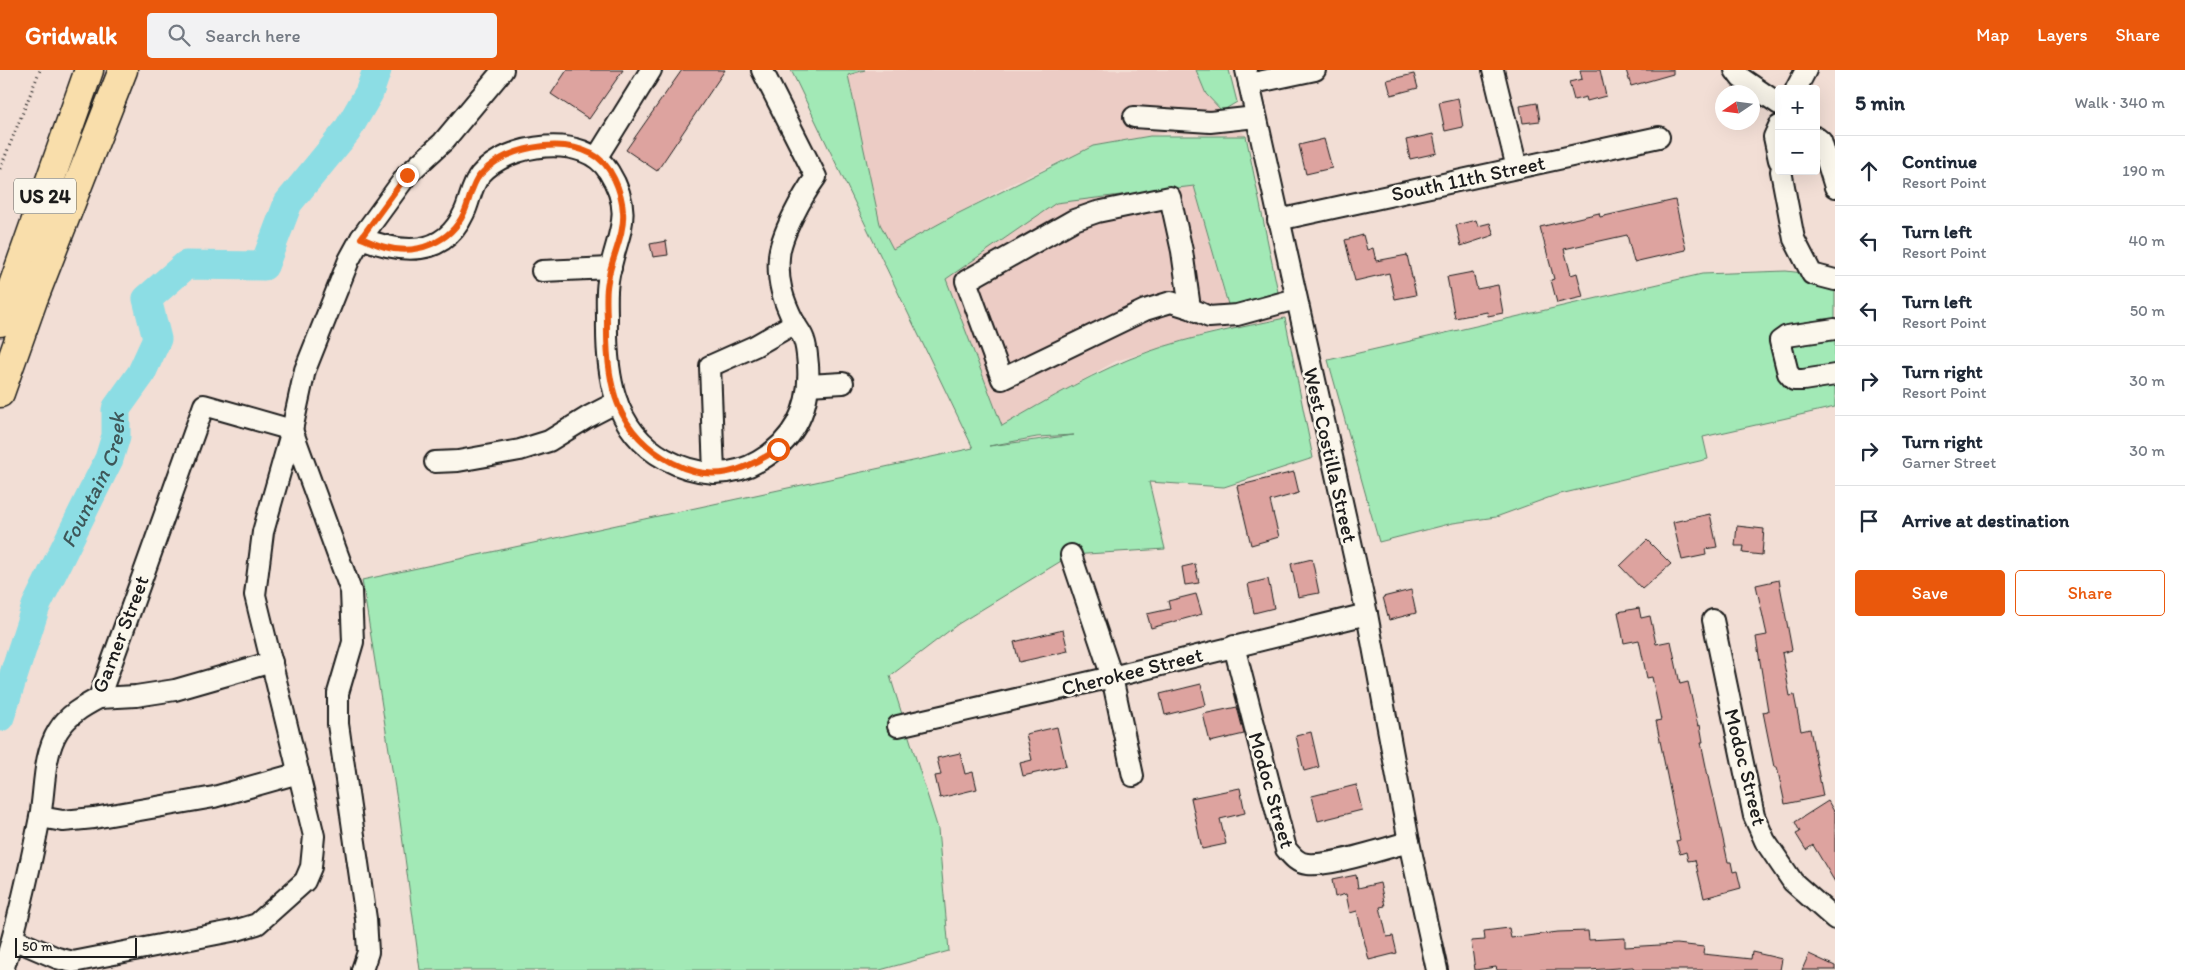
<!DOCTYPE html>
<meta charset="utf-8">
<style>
body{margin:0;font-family:Itim,sans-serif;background:#f2f2f3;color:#1f2937}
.controls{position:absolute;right:15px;top:15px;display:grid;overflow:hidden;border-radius:5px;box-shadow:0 5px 20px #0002}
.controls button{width:45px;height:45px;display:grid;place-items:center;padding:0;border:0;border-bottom:1px solid #e0e1e3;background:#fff;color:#1f2937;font:25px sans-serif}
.compass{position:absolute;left:1715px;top:15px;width:45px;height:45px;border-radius:50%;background:#fff;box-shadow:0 5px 20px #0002;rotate:257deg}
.scale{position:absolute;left:15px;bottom:12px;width:122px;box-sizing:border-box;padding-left:5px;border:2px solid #1c1c1c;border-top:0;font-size:14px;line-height:18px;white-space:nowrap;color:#1c1c1c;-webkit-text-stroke:4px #fbf7ec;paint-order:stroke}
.stop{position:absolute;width:15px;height:15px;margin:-11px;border:4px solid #ea580c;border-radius:50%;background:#fff}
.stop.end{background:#ea580c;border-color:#fff;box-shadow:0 1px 5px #0008}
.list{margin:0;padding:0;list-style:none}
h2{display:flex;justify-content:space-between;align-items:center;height:65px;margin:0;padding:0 20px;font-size:21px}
h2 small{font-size:16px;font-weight:400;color:#747a83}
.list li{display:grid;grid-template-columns:32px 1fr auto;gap:15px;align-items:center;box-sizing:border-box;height:70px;padding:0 20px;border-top:1px solid #e0e1e3}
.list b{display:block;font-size:19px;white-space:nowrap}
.list p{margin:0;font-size:16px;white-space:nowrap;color:#747a83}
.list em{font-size:16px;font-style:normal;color:#747a83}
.actions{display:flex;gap:10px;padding:15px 20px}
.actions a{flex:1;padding:11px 0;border:1px solid #ea580c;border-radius:5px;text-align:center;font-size:18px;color:#ea580c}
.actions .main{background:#ea580c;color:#fff}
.icon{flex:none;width:28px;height:28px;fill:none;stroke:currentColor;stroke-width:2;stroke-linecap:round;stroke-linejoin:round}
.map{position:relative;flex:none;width:1835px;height:900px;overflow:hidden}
header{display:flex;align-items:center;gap:30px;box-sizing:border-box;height:70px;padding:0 25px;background:#ea580c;color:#fff}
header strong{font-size:24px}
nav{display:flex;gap:28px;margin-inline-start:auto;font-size:18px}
.search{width:350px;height:45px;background:#f2f2f3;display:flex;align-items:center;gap:12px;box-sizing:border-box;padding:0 18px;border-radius:5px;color:#747a83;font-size:19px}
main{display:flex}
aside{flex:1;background:#fff}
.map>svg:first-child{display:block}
.built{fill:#ecccc5}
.green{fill:#a2e9b6;stroke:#5f8269;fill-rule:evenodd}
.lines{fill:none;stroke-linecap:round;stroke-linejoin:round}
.river{stroke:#8cdde4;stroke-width:29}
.building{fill:#dda39f;stroke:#1c1c1c}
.minor-casing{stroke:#1c1c1c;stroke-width:24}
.highway-casing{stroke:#1c1c1c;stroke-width:31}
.path{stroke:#1c1c1c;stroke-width:3;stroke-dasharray:1 4;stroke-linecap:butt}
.minor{stroke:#fbf7ec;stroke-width:20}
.highway{stroke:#f9deab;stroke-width:28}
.route{stroke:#ea580c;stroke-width:6}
.labels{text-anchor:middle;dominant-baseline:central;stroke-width:5;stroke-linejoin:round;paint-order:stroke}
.shield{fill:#fbf7ec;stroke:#5f5e5a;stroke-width:1}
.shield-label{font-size:20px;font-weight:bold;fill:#1c1c1c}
.street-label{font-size:21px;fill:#1c1c1c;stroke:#fbf7ec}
.water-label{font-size:22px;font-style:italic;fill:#3e5658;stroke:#fbf7ec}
</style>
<header>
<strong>Gridwalk</strong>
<div class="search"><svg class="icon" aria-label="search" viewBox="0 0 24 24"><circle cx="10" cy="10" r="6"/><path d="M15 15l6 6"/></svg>Search here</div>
<nav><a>Map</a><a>Layers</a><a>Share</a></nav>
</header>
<main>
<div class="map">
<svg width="1835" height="900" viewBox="0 0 1835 900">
<rect width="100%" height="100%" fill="#f2ded5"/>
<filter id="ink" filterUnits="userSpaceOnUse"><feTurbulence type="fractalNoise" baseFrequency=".02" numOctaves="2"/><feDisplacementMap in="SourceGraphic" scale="10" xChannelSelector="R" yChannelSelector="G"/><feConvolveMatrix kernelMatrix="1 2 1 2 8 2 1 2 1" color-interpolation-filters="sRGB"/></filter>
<g filter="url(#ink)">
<!-- built -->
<g class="built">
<path d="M865,0H1196L1206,24L1246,66L1166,63L1093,76L1009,115L893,180L880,154L848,5Z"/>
<path d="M1194,116L1228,238L1278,222L1285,248L1216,261L1116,291L1002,356L946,209L1056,133L1090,123Z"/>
</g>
<!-- green -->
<g class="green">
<path d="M791,0H865L848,5L880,154L893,179L955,145L1093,76L1150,66H1246L1278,222L1229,238L1194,116L1056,133L946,209L1002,356C1049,329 1097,300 1148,282C1192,266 1239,258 1285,248L1313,388L1224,417L1149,412L1165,479L1071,485L958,554L890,606L938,759L949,881L880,900H420L399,743L362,510L973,378ZM1074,365L989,376L1037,367Z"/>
<path d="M1196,0H1229L1237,32L1222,41L1206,24Z"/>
<path d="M1786,201L1812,204L1835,219V337L1703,367L1708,389L1556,425L1496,447L1453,453L1379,472L1328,290L1702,204Z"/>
</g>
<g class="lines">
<!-- river -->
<path class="river" id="s1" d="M0,647L36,536L109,389L116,366V339L141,304L157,269L147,229L186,195L264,196L288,133L347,61L369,23L377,0"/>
</g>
<!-- building -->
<g class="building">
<path d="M567,0H623L589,49L551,24Z"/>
<path d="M682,0H725L657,101L626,80Z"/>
<path d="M1580,0H1600L1606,26L1587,31L1586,27L1574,30L1569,12L1582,9Z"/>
<path d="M1626,0H1673V4L1631,16Z"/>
<path d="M1414,4L1418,18L1391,25L1387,10Z"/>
<path d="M1458,28L1463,57L1445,61L1439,32Z"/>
<path d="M1537,33L1540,51L1523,53L1520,36Z"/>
<path d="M1433,64L1437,83L1410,89L1406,70Z"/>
<path d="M1324,69L1332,98L1306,104L1299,75Z"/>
<path d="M1675,130L1686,180L1634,192L1627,165L1564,179L1571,205L1577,203L1583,227L1557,233L1551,210L1554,209L1540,157L1599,143L1600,147Z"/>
<path d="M1476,150L1478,156L1490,153L1494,165L1461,176L1456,155Z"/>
<path d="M1363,165L1367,180L1373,178L1376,191L1407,185L1416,225L1395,229L1389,203L1355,211L1345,170Z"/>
<path d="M666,171L668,185L653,187L650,174Z"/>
<path d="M1473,202L1477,219L1498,215L1503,243L1488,246L1487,242L1455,248L1447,207Z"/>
<path d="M1294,402L1299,423L1270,431L1279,467L1251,475L1237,416Z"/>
<path d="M1710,444L1717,477L1705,479L1706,485L1682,490L1673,452Z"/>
<path d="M1737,456L1764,459L1762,485L1743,483L1744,476H1735Z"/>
<path d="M1647,470L1671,494L1642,519L1620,496Z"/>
<path d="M1312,489L1319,523L1298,527L1291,494Z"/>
<path d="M1195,494L1199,513L1185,515L1182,497Z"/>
<path d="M1268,509L1274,538L1254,543L1248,514Z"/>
<path d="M1779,510L1792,580L1782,583L1790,626L1794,625L1801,661L1810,659L1823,726L1785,734L1777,697H1774L1763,642L1768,641L1756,567L1767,565L1756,515Z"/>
<path d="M1411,520L1416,543L1389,550L1383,527Z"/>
<path d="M1196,524L1202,544L1151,558L1147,544L1170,539L1168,531Z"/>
<path d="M1639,538L1641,548L1650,546L1656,574L1671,571L1680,614L1688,612L1698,656L1700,655L1703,672H1701L1710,716L1713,728H1714L1728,792H1731L1733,802L1737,801L1741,818L1704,828L1695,790L1688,791L1686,782L1680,784L1676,771L1680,770L1656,651L1661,650L1652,607L1647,608L1639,570L1624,573L1618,542Z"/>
<path d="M1063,560L1068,581L1019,592L1014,572Z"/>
<path d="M1201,614L1206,635L1165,645L1160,624Z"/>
<path d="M1237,637L1244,664L1210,672L1203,644Z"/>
<path d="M1057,657L1066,696L1023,706L1020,693L1032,690L1026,664Z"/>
<path d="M1311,662L1319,697L1304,701L1296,666Z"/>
<path d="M960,683L965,704L973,702L977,719L940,728L935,706L941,705L937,688Z"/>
<path d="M1356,715L1362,740L1318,751L1312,726Z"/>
<path d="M1240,718L1245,743L1220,749L1226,774L1202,779L1191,728Z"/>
<path d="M1828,731L1835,743V812L1813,775L1806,780L1796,764L1800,762L1795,752Z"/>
<path d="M1356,805L1358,818L1380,813L1385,836L1380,837L1387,867L1393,866L1397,883L1369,890L1357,841L1350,843L1346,824L1335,827L1332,810Z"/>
<path d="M1509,858L1511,868L1558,862L1588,861L1589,870L1625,868V877L1677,874L1704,877L1703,884L1751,889L1752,882L1782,889L1780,900H1634L1633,897L1589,900H1497L1496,897L1475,900L1471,871L1485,870L1484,861Z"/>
<path d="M1809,884L1835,896V900H1802Z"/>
</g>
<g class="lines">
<!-- minor casing -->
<g class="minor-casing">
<g id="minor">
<path d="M1246,0L1367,544L1409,772L1437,900"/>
<path d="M1493,0L1517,98"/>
<path d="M1735,0L1741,8L1779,34"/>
<path d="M1249,14L1315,0"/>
<path d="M1796,19L1806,0"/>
<path d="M1134,47L1210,52L1256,47"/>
<path d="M1779,56L1774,67L1779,90"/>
<path d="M1816,67L1821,71L1835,117"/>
<path d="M597,87L651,0"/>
<path d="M1781,101L1794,169L1812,204L1835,210"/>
<path d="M1278,150L1659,67"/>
<path d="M361,168C400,183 443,189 464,143C470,131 471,116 480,105C507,73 585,62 609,102C637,147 614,167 608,211C606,223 607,236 607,248C606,302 612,360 665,389C695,405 729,409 759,391C795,370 811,338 808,295C807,287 807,278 804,270C802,263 797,258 794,252C783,230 777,212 779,187C780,166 803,125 816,107L762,0"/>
<path d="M542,201L611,198"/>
<path d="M1190,238L1182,181L1170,127L1097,142L1074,150L966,211L1002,309L1145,240L1171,232L1190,238L1209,247L1237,245L1296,229"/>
<path d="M1835,259L1787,266L1780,271L1788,303L1794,310H1803L1835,305"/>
<path d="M808,315L843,313"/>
<path d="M292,360L351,521L353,572L338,623V654L366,849L368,882L362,900"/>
<path d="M435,392L458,391L520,380L549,371L588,347L617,332"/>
<path d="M714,403L710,296L755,276L795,253"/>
<path d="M1071,485L1112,607L1133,706"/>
<path d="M1713,550L1754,746L1765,771L1793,812L1835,849"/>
<path d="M1234,576L1286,779C1292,786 1297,793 1307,794C1329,797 1385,778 1409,772"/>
<path d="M99,628L136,626L175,620L272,592"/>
<path d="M898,656L1112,607L1367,544"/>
<path d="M40,747L63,751L94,748L214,727L299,703"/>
<path d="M13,869L57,888L73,892L237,860L257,854L305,811L311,797L314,766L255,525L263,462L292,360L305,300L349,190L361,168L407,105L443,72L503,0"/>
<path d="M3,900C19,850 30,798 40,747C45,720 43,685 58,661C68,645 82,637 99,628L204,335L292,360"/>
</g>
</g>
<!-- highway casing -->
<g class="highway-casing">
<g id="highway">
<path d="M0,252L89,0"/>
<path d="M0,323L33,230L123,0"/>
</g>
</g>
<!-- path -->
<path class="path" d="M0,99L40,0"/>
<!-- minor -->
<use href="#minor" class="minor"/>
<!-- highway -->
<use href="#highway" class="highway"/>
</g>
</g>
<g class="lines" filter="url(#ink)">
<!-- route -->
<path class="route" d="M407,105L361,168C369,171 377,175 385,177C416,186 451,172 464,143C470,130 471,115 480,105C505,77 559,67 592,84C611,93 622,122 623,142C625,165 611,188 608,211C605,224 607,239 607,253C606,313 615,363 673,393C713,414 744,401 778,379"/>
</g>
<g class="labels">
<!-- shield labels -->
<rect class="shield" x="14" y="108.5" width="62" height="35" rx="4"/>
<g class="shield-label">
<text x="45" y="126">US 24</text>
</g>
<!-- street labels -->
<g class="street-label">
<text transform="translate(1468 108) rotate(-12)">South 11th Street</text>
<text transform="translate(1331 385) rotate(77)">West Costilla Street</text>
<text transform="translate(120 564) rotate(-69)">Garner Street</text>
<text transform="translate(1132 601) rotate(-14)">Cherokee Street</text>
<text transform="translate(1746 697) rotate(76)">Modoc Street</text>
<text transform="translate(1272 720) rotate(74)">Modoc Street</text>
</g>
<!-- water labels -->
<g class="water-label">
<text stroke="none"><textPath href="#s1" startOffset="256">Fountain Creek</textPath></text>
</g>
</g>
</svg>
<div class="controls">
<button>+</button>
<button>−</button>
</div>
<svg class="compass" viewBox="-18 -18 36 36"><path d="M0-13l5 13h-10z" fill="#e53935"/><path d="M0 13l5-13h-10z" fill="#747a83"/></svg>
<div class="scale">50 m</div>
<div class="stop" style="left:778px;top:379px"></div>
<div class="stop end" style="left:407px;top:105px"></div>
</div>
<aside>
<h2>5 min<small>Walk · 340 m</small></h2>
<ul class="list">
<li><svg class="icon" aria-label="ahead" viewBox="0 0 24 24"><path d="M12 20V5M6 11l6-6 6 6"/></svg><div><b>Continue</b><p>Resort Point</p></div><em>190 m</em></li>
<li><svg class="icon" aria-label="left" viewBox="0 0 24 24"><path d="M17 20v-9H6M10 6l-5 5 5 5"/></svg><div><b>Turn left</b><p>Resort Point</p></div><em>40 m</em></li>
<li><svg class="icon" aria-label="left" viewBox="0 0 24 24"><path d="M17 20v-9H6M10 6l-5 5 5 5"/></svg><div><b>Turn left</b><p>Resort Point</p></div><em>50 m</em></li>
<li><svg class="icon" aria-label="right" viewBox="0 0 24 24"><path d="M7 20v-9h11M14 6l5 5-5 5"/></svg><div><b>Turn right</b><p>Resort Point</p></div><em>30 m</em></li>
<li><svg class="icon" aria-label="right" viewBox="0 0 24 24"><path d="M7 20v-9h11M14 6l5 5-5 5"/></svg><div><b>Turn right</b><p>Garner Street</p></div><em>30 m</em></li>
<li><svg class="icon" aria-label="arrive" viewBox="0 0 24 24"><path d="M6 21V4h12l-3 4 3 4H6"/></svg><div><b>Arrive at destination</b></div></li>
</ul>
<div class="actions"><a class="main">Save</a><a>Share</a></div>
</aside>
</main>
